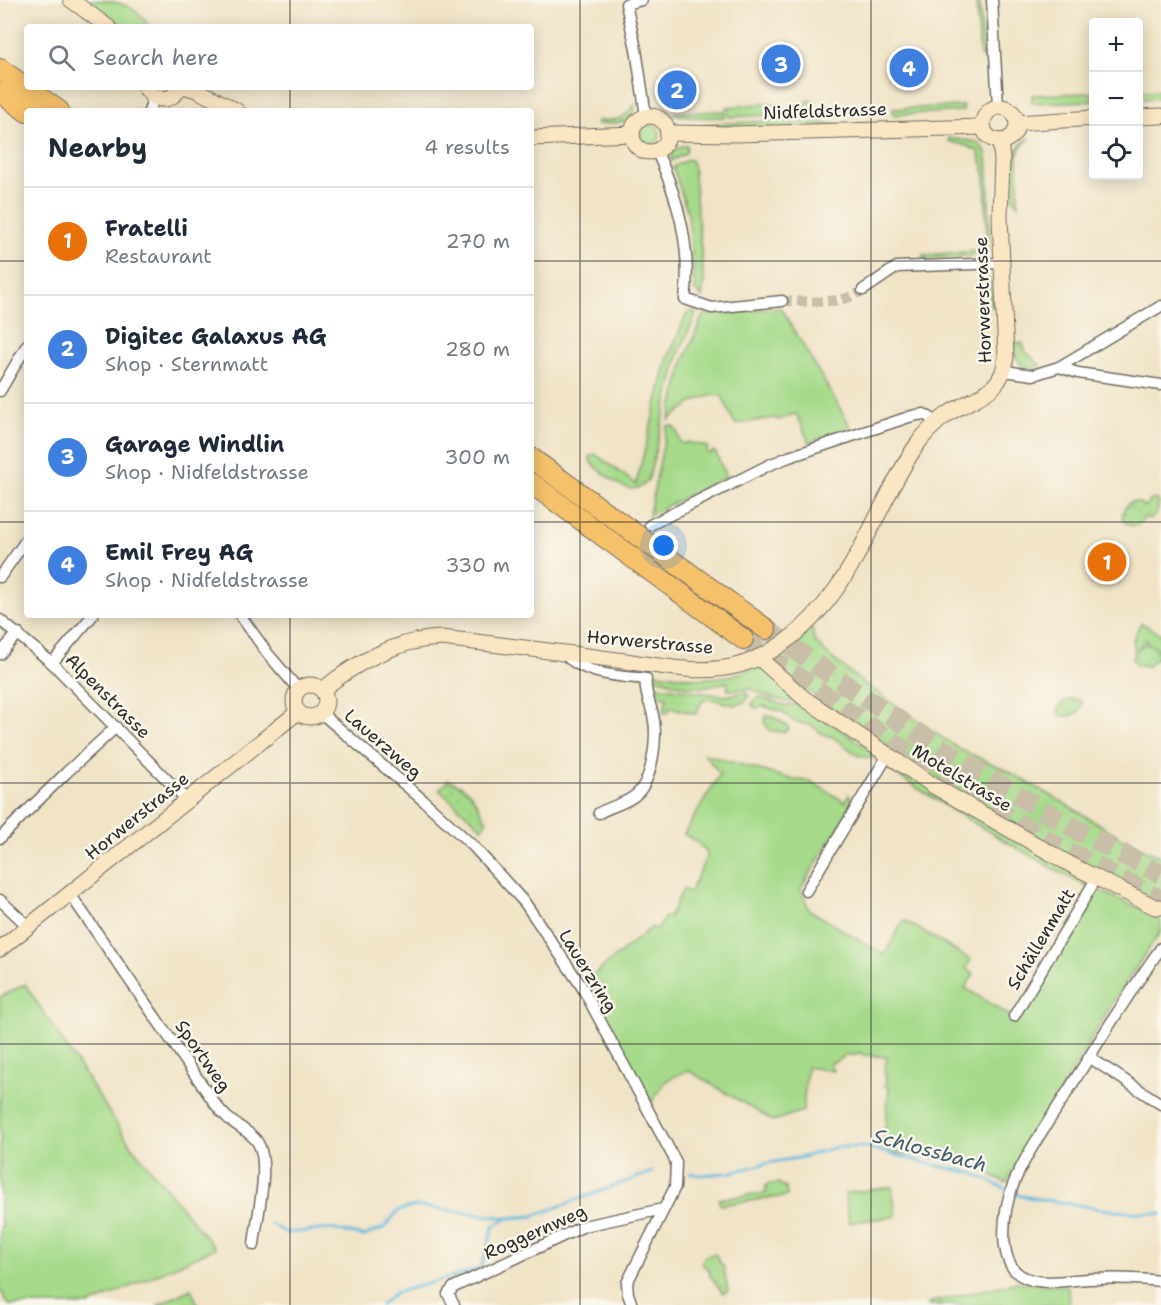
<!DOCTYPE html>
<meta charset="utf-8">
<style>
body{margin:0;font-family:"Shantell Sans",sans-serif;background:#f6f6f7;color:#1f2937}
.controls{position:absolute;right:18px;top:18px;display:grid;overflow:hidden;border-radius:6px;box-shadow:0 3px 15px #0003}
.controls button{width:54px;height:54px;display:grid;place-items:center;padding:0;border:0;border-bottom:2px solid #e0e1e3;background:#fff;color:#1f2937;font:30px sans-serif}
.you{position:absolute;left:664px;top:546px;width:21px;height:21px;margin:-15px;border:4px solid #fff;border-radius:50%;background:#1a73e8;box-shadow:0 0 0 9px #1a73e833}
.badge{display:grid;place-items:center;width:39px;height:39px;border-radius:50%;background:#0b8043;color:#fff;font-size:20px;font-weight:700}
.pin{position:absolute;translate:-50% -50%;border:3px solid #fff;box-shadow:0 2px 6px #0006}
.list{margin:0;padding:0;list-style:none}
h2{display:flex;justify-content:space-between;align-items:center;height:78px;margin:0;padding:0 24px;font-size:26px}
h2 small{font-size:20px;font-weight:400;color:#747a83}
.list li{display:grid;grid-template-columns:39px 1fr auto;gap:18px;align-items:center;box-sizing:border-box;height:108px;padding:0 24px;border-top:2px solid #e0e1e3}
.list b{display:block;font-size:22px;white-space:nowrap}
.list p{margin:0;font-size:20px;white-space:nowrap;color:#747a83}
.list em{font-size:20px;font-style:normal;color:#747a83}
.icon{flex:none;width:33px;height:33px;fill:none;stroke:currentColor;stroke-width:2;stroke-linecap:round;stroke-linejoin:round}
.map{position:relative;flex:none;width:1161px;height:1305px;overflow:hidden}
.search{position:absolute;background:#fff;box-shadow:0 3px 15px #0003;left:24px;top:24px;width:510px;height:66px;display:flex;align-items:center;gap:15px;box-sizing:border-box;padding:0 21px;border-radius:6px;color:#747a83;font-size:22px}
.panel{position:absolute;background:#fff;box-shadow:0 3px 15px #0003;left:24px;top:108px;width:510px;height:510px;border-radius:6px}
.map>svg:first-child{display:block}
.grass{fill:#a6da8a;stroke:#68825a;stroke-width:1.5}
.park{fill:url(#park-dots);stroke:#68825a;stroke-width:1.5}
.lines{fill:none;stroke-linecap:round;stroke-linejoin:round}
.stream{stroke:#5eb7db;stroke-width:3}
.street-tunnel{stroke:#c9bea7;stroke-width:10;stroke-dasharray:10 5;stroke-linecap:butt}
.highway-tunnel{stroke:#c9bea7;stroke-width:20;stroke-dasharray:20 10;stroke-linecap:butt}
.street-casing{stroke:#706b61;stroke-width:13}
.secondary-casing{stroke:#706b61;stroke-width:17}
.highway-casing{stroke:#706b61;stroke-width:22}
.street{stroke:#fff;stroke-width:10}
.secondary{stroke:#fbe6c4;stroke-width:15}
.highway{stroke:#f5c16b;stroke-width:20}
.grid{fill:none;stroke:#2b2b2b;stroke-width:1.5;stroke-opacity:0.55}
.labels{text-anchor:middle;dominant-baseline:central;stroke-width:5;stroke-linejoin:round;paint-order:stroke}
.street-label{font-size:18px;fill:#2b2b2b;stroke:#fbf7ec}
.water-label{font-size:20px;font-style:italic;fill:#3d5c69;stroke:#fbf7ec}
</style>
<div class="map">
<svg width="1161" height="1305" viewBox="0 0 1161 1305">
<defs>
<pattern id="park-dots" width="8" height="8" patternUnits="userSpaceOnUse" patternTransform="scale(1.5)"><rect width="8" height="8" fill="#a6da8a"/><path d="M2 2h.1M6 6h.1" fill="none" stroke="#8fbb77" stroke-width="1.8" stroke-linecap="round"/></pattern>
</defs>
<rect width="100%" height="100%" fill="#fbf7ec"/>
<filter id="ink" filterUnits="userSpaceOnUse"><feTurbulence type="fractalNoise" baseFrequency=".0167" numOctaves="2"/><feDisplacementMap in="SourceGraphic" scale="12" xChannelSelector="R" yChannelSelector="G"/><feConvolveMatrix kernelMatrix="1 2 1 2 8 2 1 2 1" color-interpolation-filters="sRGB"/></filter>
<filter id="wash" filterUnits="userSpaceOnUse"><feTurbulence type="fractalNoise" baseFrequency=".008" numOctaves="4" result="noise"/><feDisplacementMap in="SourceGraphic" scale="24" xChannelSelector="R" yChannelSelector="G"/><feGaussianBlur stdDeviation="1.35" result="paint"/><feColorMatrix in="noise" values="0 0 0 0 0 0 0 0 0 0 0 0 0 0 0 0 0 1.4 0 .05"/><feComposite in="paint" operator="in"/></filter>
<g filter="url(#wash)">
<rect width="100%" height="100%" fill="#f0e3c6"/>
<!-- grass -->
<g class="grass">
<path d="M87,0C107,0 126,1 141,16C145,19 146,24 150,27H124Z"/>
<path d="M976,0H979L984,57H980Z"/>
<path d="M1161,90V98L1139,99V91Z"/>
<path d="M1093,93V101L1032,103V95Z"/>
<path d="M807,101H815L816,116L775,115L778,108C789,112 799,109 807,101Z"/>
<path d="M769,103L776,107L772,115L729,117L727,107Z"/>
<path d="M635,105C634,126 613,123 597,124V121C618,120 621,121 635,105Z"/>
<path d="M963,106V111L893,115V109Z"/>
<path d="M725,111V117C707,118 689,118 671,113Z"/>
<path d="M777,121L854,125L740,129L705,126V124Z"/>
<circle cx="650" cy="134" r="10"/>
<path d="M949,138L978,142L986,152L988,167L990,242L984,253L970,256L923,259V255L979,251L984,249L987,243L985,173L978,151L967,146L948,141Z"/>
<path d="M1031,138L1020,147L1018,154V205L1013,197C1013,179 1009,143 1031,138Z"/>
<path d="M687,145L686,153L671,161C671,150 677,147 687,145Z"/>
<path d="M688,159L691,160L693,165L704,282L702,298L695,290L688,214L673,167Z"/>
<path d="M982,274L990,280L994,306L992,307Z"/>
<path d="M781,308L851,427L809,442L797,415L794,414L778,420L774,418L735,424L722,396C701,392 685,408 669,420L684,361L703,315Z"/>
<path d="M691,311L696,312V314L678,356L649,478C634,505 607,475 591,463L590,457L595,454L636,484L668,358L687,313Z"/>
<path d="M1018,343H1022L1026,352L1041,366L1031,368L1022,365L1017,359L1015,345Z"/>
<path d="M667,426H673L677,431L680,442L684,444L688,442L708,447L706,452L711,454L713,451L716,453L726,477L649,515Z"/>
<path d="M1141,623L1161,634V658L1156,659L1159,655L1148,644L1145,645L1148,640L1146,639L1135,652L1133,639Z"/>
<path d="M812,628L814,640L826,653L858,679L959,749L1006,770L1064,803L1121,838L1161,857V894L1157,897L1147,896L1128,885L1099,872L956,790L820,700L796,682L776,661L786,652L788,648Z"/>
<path d="M582,662L700,679L730,676L760,666L798,697L790,702L774,699L751,689L728,690L727,682L703,687H687L660,679Z"/>
<path d="M651,685L725,696L746,692L749,696L745,702L734,705L707,698L701,703L696,714L670,707L668,713H663L667,698L649,691Z"/>
<path d="M760,697L786,706L800,703L879,755L878,758H869L857,755L833,737L823,734L812,726L793,721L783,712L762,706L756,708L752,705L753,702Z"/>
<path d="M704,754L794,780L810,781L845,802L849,795L852,799V805L801,888L809,910L884,955L904,920L971,960L966,969L974,974L965,988L1015,1019L1096,889L1143,910L1160,913L1161,931L1118,994L1006,1183L975,1166L955,1161L883,1151L889,1087L885,1086L886,1076L884,1073L887,1057L864,1055L858,1052L856,1055H846L835,1062H831L830,1064L833,1071L807,1067L803,1111L773,1121L688,1070L667,1080L651,1103L585,982L652,927L657,930L665,917L669,918L683,889L690,892L708,854L698,843L684,834L720,774Z"/>
<path d="M893,764L1088,880L1087,887C1018,850 951,810 886,768Z"/>
<path d="M25,984L130,1144L215,1248L90,1305H9L0,1290V1227L3,1225L0,1220V997Z"/>
<path d="M778,1183L786,1188L787,1196L720,1205L719,1199L766,1193V1185Z"/>
<path d="M892,1187L896,1216L849,1223L845,1193Z"/>
<path d="M1017,1282L1068,1287L1069,1305H928L932,1302Z"/>
<path d="M191,1289L198,1305H157Z"/>
</g>
<!-- park -->
<g class="park">
<path d="M1156,499L1159,502L1157,513L1151,519L1145,517C1139,528 1128,528 1122,518C1124,503 1133,496 1145,507L1150,501Z"/>
<path d="M1148,644L1156,647L1159,655L1148,666L1136,665L1132,659C1135,650 1139,646 1148,644Z"/>
<path d="M1071,699L1082,701C1083,713 1070,719 1060,715L1058,709L1063,702Z"/>
<path d="M766,716C773,716 786,723 789,729L784,732L770,731L764,722Z"/>
<path d="M448,780C474,789 473,799 487,821L482,828L439,790Z"/>
<path d="M715,1254L724,1268L728,1291L723,1293L710,1276L709,1270L702,1264C702,1255 709,1255 715,1254Z"/>
</g>
<g class="lines">
<!-- stream -->
<g class="stream">
<path d="M690,1173L699,1175L728,1173L768,1163L803,1157L837,1147H866L933,1165L973,1173L1008,1190"/>
<path d="M1014,1193L1021,1196L1115,1211L1161,1214"/>
<path d="M271,1224L286,1233L330,1229L364,1236L384,1228L398,1211L415,1206L507,1218"/>
<path d="M381,1305L395,1293L479,1269L484,1259L493,1227L507,1218L533,1216L652,1172"/>
</g>
</g>
</g>
<g filter="url(#ink)">
<g class="lines">
<!-- street-tunnel -->
<path class="street-tunnel" d="M782,301C808,301 842,306 863,290"/>
<!-- highway-tunnel -->
<g class="highway-tunnel">
<path d="M766,629C865,700 966,767 1072,827C1101,844 1131,858 1161,874"/>
<path d="M743,639L955,786L1057,846L1161,900"/>
</g>
<!-- street casing -->
<g class="street-casing">
<g id="street">
<path d="M642,0L626,4L636,49L646,116"/>
<path d="M992,0L998,107"/>
<path d="M149,111L154,97"/>
<path d="M656,150C678,197 692,247 685,299L712,308L782,301"/>
<path d="M863,290L897,267L1001,263"/>
<path d="M1059,367L1078,373L1161,385"/>
<path d="M1004,371L1033,375L1059,367L1161,306"/>
<path d="M0,391L27,345"/>
<path d="M650,525L769,465L789,457L912,416L924,414L937,422"/>
<path d="M0,577L27,539"/>
<path d="M240,615L268,654L298,689"/>
<path d="M0,620L52,663L188,801"/>
<path d="M563,653C583,675 618,676 646,679C644,692 650,702 653,715C658,737 653,784 633,797C623,804 610,807 599,813"/>
<path d="M0,654L18,633"/>
<path d="M52,663L93,615"/>
<path d="M321,713L424,801L473,846L525,903L582,987L676,1162L675,1187L627,1283L628,1294L632,1305"/>
<path d="M0,838L67,772L116,727"/>
<path d="M806,891L888,755"/>
<path d="M70,894L216,1105C220,1110 224,1115 229,1119C237,1126 248,1131 255,1139C273,1158 256,1220 254,1245"/>
<path d="M0,900L29,927"/>
<path d="M1161,948C1127,995 1097,1045 1066,1094C1048,1123 1026,1153 1013,1185C1004,1208 996,1259 1020,1275C1039,1287 1067,1280 1088,1279C1112,1278 1137,1278 1161,1281"/>
<path d="M1014,1016L1096,879"/>
<path d="M1089,1057L1161,1104"/>
<path d="M454,1305L448,1294L454,1287L584,1226L663,1209"/>
</g>
</g>
<!-- secondary casing -->
<g class="secondary-casing">
<g id="secondary">
<path d="M71,0L108,27"/>
<path d="M145,87C154,103 172,103 180,87"/>
<path d="M187,87L197,90L237,111"/>
<circle cx="1000" cy="124" r="17"/>
<circle cx="650" cy="134" r="18"/>
<path d="M1138,117L1161,116"/>
<path d="M1017,123L1094,118"/>
<path d="M668,133L736,134L983,127"/>
<path d="M531,138L632,134"/>
<path d="M758,657L805,699L934,786L1073,866L1155,907H1161"/>
<circle cx="310" cy="701" r="16"/>
<path d="M322,690C355,663 398,639 442,638C500,645 559,652 617,660C656,665 700,676 739,665C777,654 811,624 834,592C866,548 884,495 914,449C923,435 935,423 948,414C975,396 1003,394 1006,357L1000,217L1002,160L1000,141"/>
<path d="M0,949L298,712"/>
</g>
</g>
<!-- highway casing -->
<g class="highway-casing">
<g id="highway">
<path d="M0,69L59,111"/>
<path d="M0,92L27,112"/>
<path d="M531,458L766,629"/>
<path d="M531,483L743,639"/>
</g>
</g>
<!-- street -->
<use href="#street" class="street"/>
<!-- secondary -->
<use href="#secondary" class="secondary"/>
<!-- highway -->
<use href="#highway" class="highway"/>
</g>
</g>
<!-- grid -->
<path class="grid" d="M290,0V27M580,0V1305M871,0V1305M290,87V111M0,261H27M531,261H1161M0,522H27M531,522H1161M290,615V1305M0,783H1161M0,1044H1161"/>
<g class="labels">
<!-- street labels -->
<g class="street-label">
<text transform="translate(825 111) rotate(-2)">Nidfeldstrasse</text>
<text transform="translate(983 300) rotate(-92)">Horwerstrasse</text>
<text transform="translate(650 642) rotate(5)">Horwerstrasse</text>
<text transform="translate(108 696) rotate(45)">Alpenstrasse</text>
<text transform="translate(383 744) rotate(41)">Lauerzweg</text>
<text transform="translate(962 778) rotate(31)">Motelstrasse</text>
<text transform="translate(137 816) rotate(-39)">Horwerstrasse</text>
<text transform="translate(1041 939) rotate(-59)">Schällenmatt</text>
<text transform="translate(588 971) rotate(58)">Lauerzring</text>
<text transform="translate(203 1056) rotate(55)">Sportweg</text>
<text transform="translate(535 1232) rotate(-24)">Roggernweg</text>
</g>
<!-- water labels -->
<g class="water-label">
<text transform="translate(930 1150) rotate(15)">Schlossbach</text>
</g>
</g>
</svg>
<div class="controls">
<button>+</button>
<button>−</button>
<button><svg class="icon" aria-label="locate" viewBox="0 0 24 24"><circle cx="12" cy="12" r="6"/><path d="M12 2v4M12 18v4M2 12h4M18 12h4"/></svg></button>
</div>
<div class="you"></div>
<div class="pin badge" style="left:1107px;top:562px;background:#e8710a">1</div>
<div class="pin badge" style="left:677px;top:90px;background:#3f7fe0">2</div>
<div class="pin badge" style="left:781px;top:64px;background:#3f7fe0">3</div>
<div class="pin badge" style="left:909px;top:68px;background:#3f7fe0">4</div>
<div class="search"><svg class="icon" aria-label="search" viewBox="0 0 24 24"><circle cx="10" cy="10" r="6"/><path d="M15 15l6 6"/></svg>Search here</div>
<section class="panel">
<h2>Nearby<small>4 results</small></h2>
<ul class="list">
<li><span class="badge" style="background:#e8710a">1</span><div><b>Fratelli</b><p>Restaurant</p></div><em>270 m</em></li>
<li><span class="badge" style="background:#3f7fe0">2</span><div><b>Digitec Galaxus AG</b><p>Shop · Sternmatt</p></div><em>280 m</em></li>
<li><span class="badge" style="background:#3f7fe0">3</span><div><b>Garage Windlin</b><p>Shop · Nidfeldstrasse</p></div><em>300 m</em></li>
<li><span class="badge" style="background:#3f7fe0">4</span><div><b>Emil Frey AG</b><p>Shop · Nidfeldstrasse</p></div><em>330 m</em></li>
</ul>
</section>
</div>
